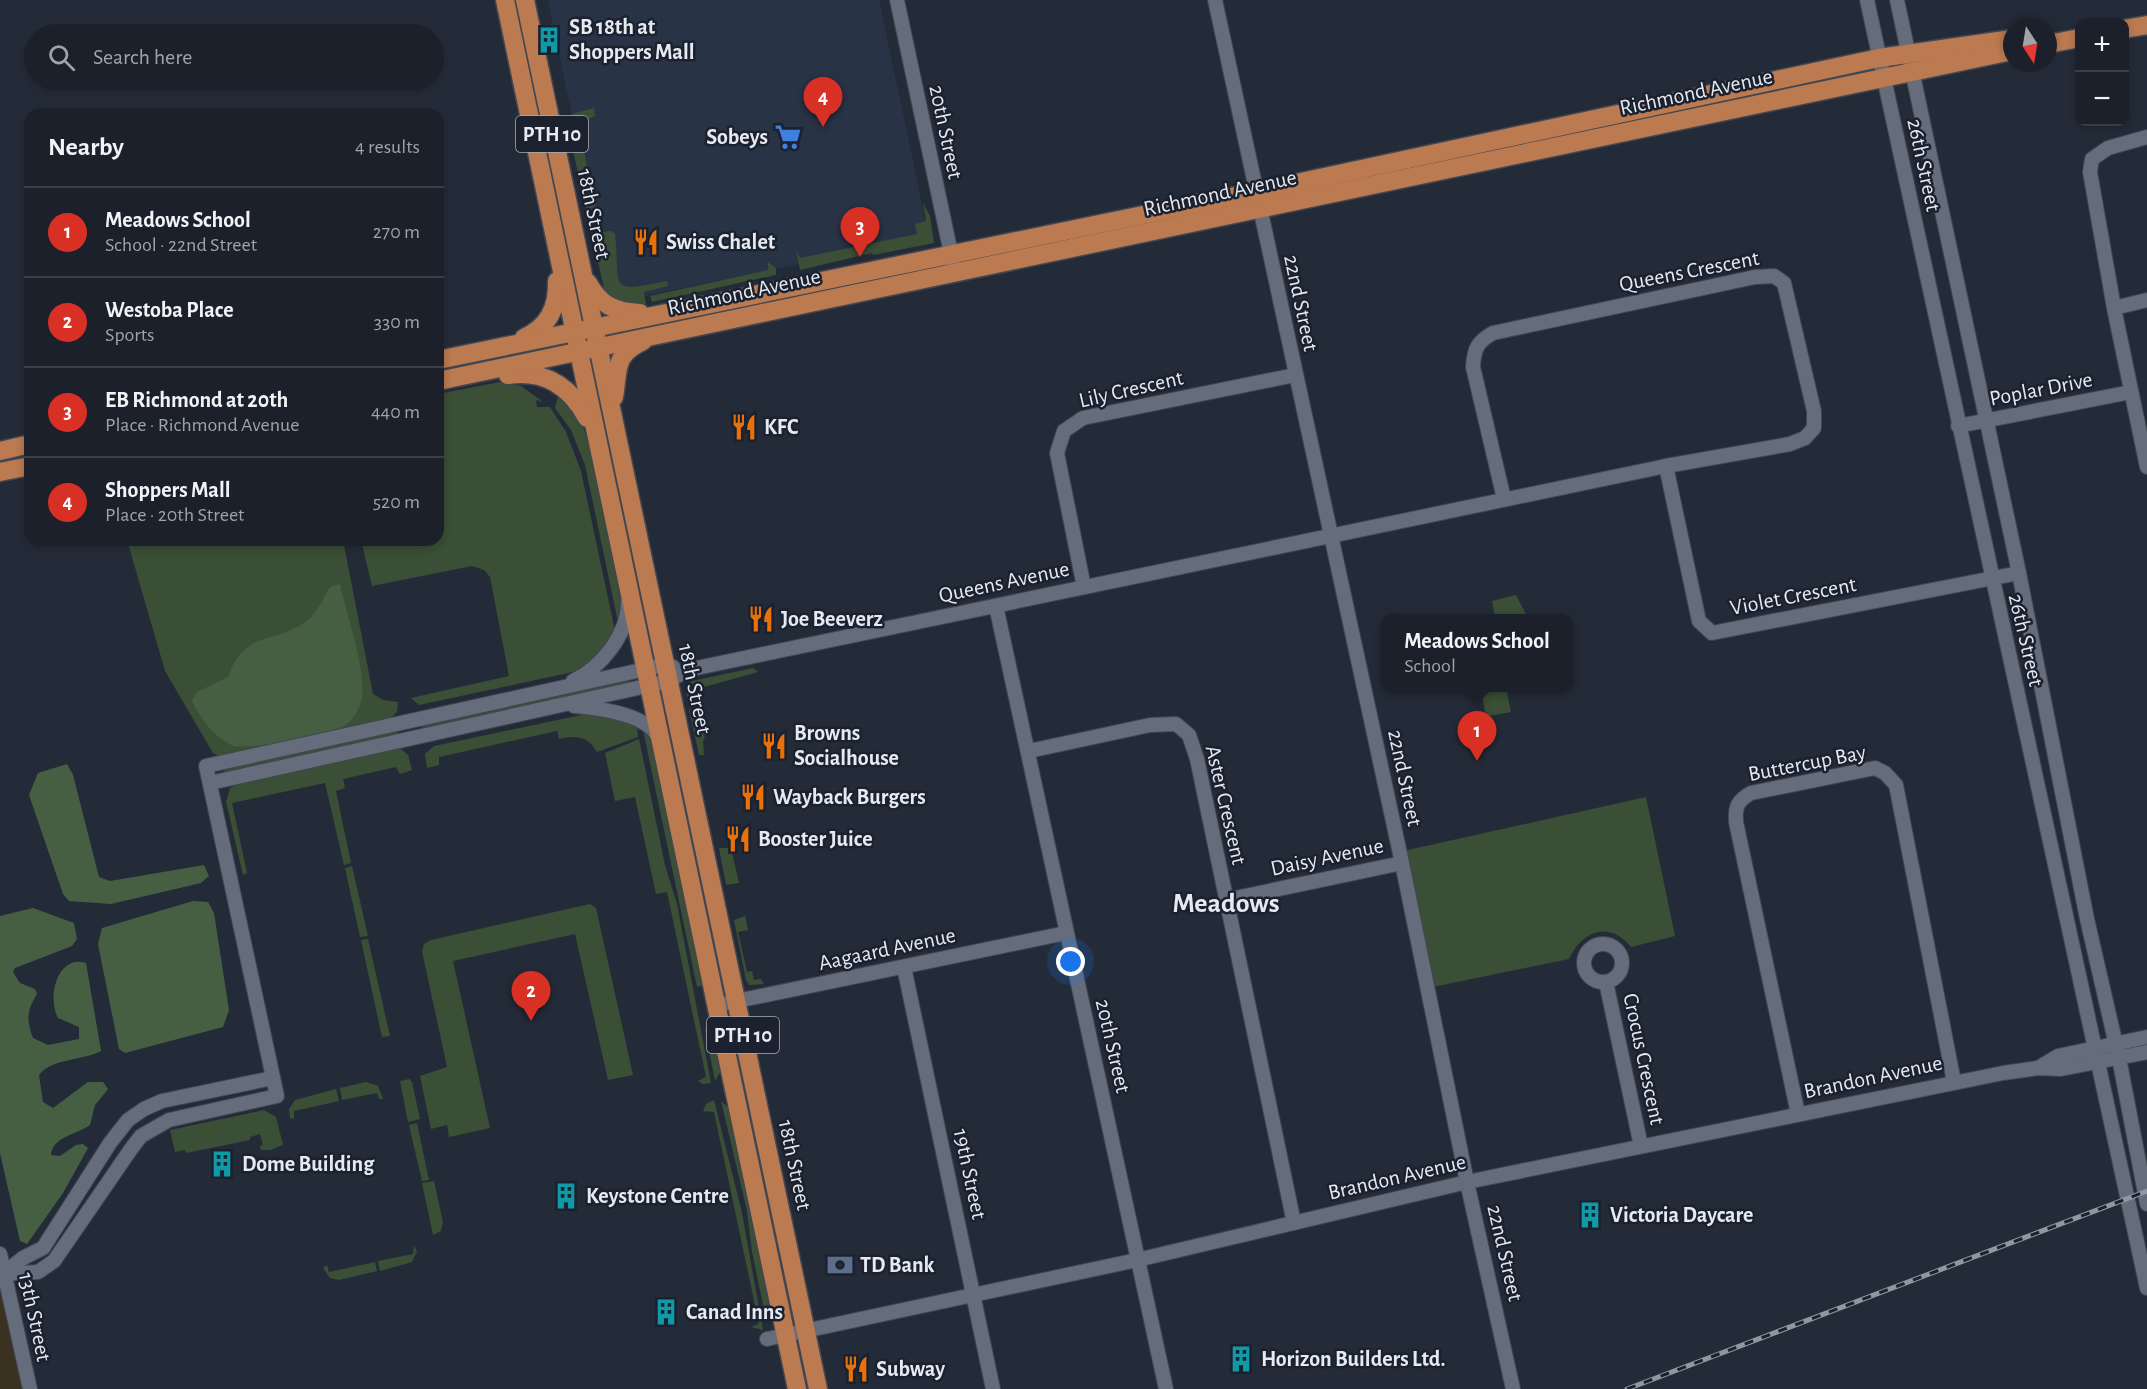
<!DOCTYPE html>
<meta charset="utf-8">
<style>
body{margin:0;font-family:"Alegreya Sans",sans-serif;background:#242832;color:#f1f3f6}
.controls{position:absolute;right:18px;top:18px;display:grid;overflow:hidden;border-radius:12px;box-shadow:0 3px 9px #0003}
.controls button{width:54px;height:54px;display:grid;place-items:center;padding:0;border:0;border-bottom:2px solid #393e47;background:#1b202a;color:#f1f3f6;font:30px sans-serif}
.compass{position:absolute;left:2003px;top:18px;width:54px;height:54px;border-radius:50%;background:#1b202a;box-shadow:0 3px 9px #0003;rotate:168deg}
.you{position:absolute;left:1071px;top:962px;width:21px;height:21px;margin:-15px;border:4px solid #fff;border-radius:50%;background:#1a73e8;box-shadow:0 0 0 9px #1a73e833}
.badge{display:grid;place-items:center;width:39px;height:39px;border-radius:50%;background:#d93025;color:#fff;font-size:20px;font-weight:700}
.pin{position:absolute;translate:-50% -50px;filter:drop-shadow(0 2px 3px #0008)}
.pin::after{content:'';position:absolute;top:32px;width:21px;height:18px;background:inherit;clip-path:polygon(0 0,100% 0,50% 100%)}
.popup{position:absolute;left:1381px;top:614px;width:192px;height:78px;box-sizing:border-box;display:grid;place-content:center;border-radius:12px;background:#1b202a;filter:drop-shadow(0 2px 4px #0005);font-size:20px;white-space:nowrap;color:#a0a3a8}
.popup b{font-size:22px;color:#f1f3f6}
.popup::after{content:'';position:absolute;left:50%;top:100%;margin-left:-12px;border:12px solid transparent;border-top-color:#1b202a}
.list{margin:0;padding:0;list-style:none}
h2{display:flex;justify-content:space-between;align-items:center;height:78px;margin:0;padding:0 24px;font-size:26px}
h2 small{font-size:20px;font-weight:400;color:#a0a3a8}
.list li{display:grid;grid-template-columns:39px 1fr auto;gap:18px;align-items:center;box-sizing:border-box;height:90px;padding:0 24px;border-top:2px solid #393e47}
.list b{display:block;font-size:22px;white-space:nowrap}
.list p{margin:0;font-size:20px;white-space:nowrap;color:#a0a3a8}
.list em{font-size:20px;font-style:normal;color:#a0a3a8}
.icon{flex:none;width:33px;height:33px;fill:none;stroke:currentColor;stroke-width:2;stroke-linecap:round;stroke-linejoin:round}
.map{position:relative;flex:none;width:2147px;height:1389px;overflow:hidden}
.search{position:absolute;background:#1b202a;box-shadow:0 3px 9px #0003;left:24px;top:24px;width:420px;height:66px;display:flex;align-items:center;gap:15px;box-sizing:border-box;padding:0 21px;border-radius:33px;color:#a0a3a8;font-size:22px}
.panel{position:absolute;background:#1b202a;box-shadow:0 3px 9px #0003;left:24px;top:108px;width:420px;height:438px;border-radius:18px}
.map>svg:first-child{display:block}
.built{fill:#293346}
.education{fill:#3a3121}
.green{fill:#3a4f36}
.forest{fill:#465f42}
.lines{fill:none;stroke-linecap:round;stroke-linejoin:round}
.minor-casing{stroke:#414752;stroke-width:16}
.major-casing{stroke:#414752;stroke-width:21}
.minor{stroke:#656d7c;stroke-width:14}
.major{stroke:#bb7a50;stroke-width:18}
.rail-casing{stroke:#9197a1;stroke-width:5}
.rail{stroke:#1b212e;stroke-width:3;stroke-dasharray:9;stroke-linecap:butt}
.labels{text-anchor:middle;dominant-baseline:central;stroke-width:5;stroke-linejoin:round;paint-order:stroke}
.shield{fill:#1b212e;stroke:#a8aeb7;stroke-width:1.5}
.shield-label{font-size:21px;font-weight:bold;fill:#e5eaf2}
.poi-label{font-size:22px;font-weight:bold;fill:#e5eaf2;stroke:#1b212e;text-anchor:start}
.street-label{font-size:22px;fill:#e5eaf2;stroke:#1b212e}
.district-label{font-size:28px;font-weight:bold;fill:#e5eaf2;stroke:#1b212e}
</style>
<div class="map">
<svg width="2147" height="1389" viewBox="0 0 2147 1389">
<rect width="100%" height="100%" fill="#242b38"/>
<!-- built -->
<path class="built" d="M548,0H879L929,237L625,300L608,289Z"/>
<!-- education -->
<path class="education" d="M0,1274L30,1389H0Z"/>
<!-- green -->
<g class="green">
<path d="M594,108L595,116L578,123L601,232L611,231L615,234C621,287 605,294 667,281L668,286L644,292L646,304L617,303L605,293L572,146L569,121L572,114Z"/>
<path d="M923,203L930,216L934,243L873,255L872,253L800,270L796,250L800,258L917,234L915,224L926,221Z"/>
<path d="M768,262L776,268V275L652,302L650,296L768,270Z"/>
<path d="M500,382L521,386L543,402L536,400L537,407H550L566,432L581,471L615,631L608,644L582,670L419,705L411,698L509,676L490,577L484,570L472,566L372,586L361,540H438V394Z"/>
<path d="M559,391L582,424L590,446L621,595L618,622L585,465L571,430L555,408Z"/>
<path d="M127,540H343L373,694L383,700L398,702L397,712L390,719L219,756L213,753L165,671Z"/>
<path d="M1516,595L1528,618H1495L1492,601Z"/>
<path d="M753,668L758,672L704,687L701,691L700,699L688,701L686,689L692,681Z"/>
<path d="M628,679L629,683L422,728L423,725Z"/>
<path d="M1494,688H1506L1511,712L1490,716L1485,712L1481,690Z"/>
<path d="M699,702L701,703L707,729L703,742L704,755H699L688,705L693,719L702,717Z"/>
<path d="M586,714L607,716L637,726L638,737L597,752C588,736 576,735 559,739L557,731L439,757V765L427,768L425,754L434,746Z"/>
<path d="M643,730L651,735L705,985L697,987Z"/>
<path d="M396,731L399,735L223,772L226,768Z"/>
<path d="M639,739L665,865L677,904L711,1083L703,1084L698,1081L706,1077L667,892L656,894L635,797L615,801L605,753Z"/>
<path d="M393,749H401L408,755L412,770L400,774L396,767L343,779L345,788L336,791L351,863L344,865L325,783L232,803L247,873L243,875L226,802L230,788L240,783Z"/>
<path d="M1646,797L1675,936L1631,947C1609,920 1582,931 1569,959L1428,988L1399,852Z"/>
<path d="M719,848H731L739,883L726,885Z"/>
<path d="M352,866L368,936L360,937L345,868Z"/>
<path d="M590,904L596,908L633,1075L608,1080L575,934L453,961L490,1128L449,1137L447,1125L431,1129L420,1076L447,1067L422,951L424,944L431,940Z"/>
<path d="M745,916L748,930L738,932L747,972L752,971L754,980L761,979L764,984L749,985L746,980L734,920Z"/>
<path d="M368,939L390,1036L382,1037L361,940Z"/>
<path d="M713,1027L722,1069L715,1081L705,1029Z"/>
<path d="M409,1079L412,1082L420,1119L408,1122L400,1081Z"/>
<path d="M366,1082L378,1086L383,1099H379L377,1093L342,1100L340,1088Z"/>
<path d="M336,1089L339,1101L294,1111V1119L290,1118L289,1109L295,1100Z"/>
<path d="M714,1100L742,1213L763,1330L751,1327L759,1324L714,1112L703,1111L706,1104Z"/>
<path d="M721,1101L730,1109L774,1312L765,1314L752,1252L747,1211Z"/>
<path d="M264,1110L276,1117L283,1145L270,1150H261L260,1146L263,1145L260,1134L250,1137V1140L186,1153L185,1150L175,1152L170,1130Z"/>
<path d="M417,1123L429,1180L422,1181L409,1125Z"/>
<path d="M434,1181L443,1222L441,1231L433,1235L422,1183Z"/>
<path d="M414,1245L417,1251L412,1262L380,1271L378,1261L413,1254Z"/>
<path d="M375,1262L377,1271L339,1280L330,1278L323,1268L327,1265L329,1272Z"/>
</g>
<!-- forest -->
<g class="forest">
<path d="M340,584C346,613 366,669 362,697C361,706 354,719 347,724C333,734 245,752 231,745C213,736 200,718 192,701L197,692L228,677C246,627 276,646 309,619C318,611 324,597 330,587Z"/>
<path d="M67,764L73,775L99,877L110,881L204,865L209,876L201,883L111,904L69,901L63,894L29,795L38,773Z"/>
<path d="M193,901L208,902L214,913L229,1010L223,1027L125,1053L119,1049L98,944L102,928Z"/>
<path d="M33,908L74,923L77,939L72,946L15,968L13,972L20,983L35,989L37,994C27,1010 26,1020 33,1038L48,1045L79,1039V1027L58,1018C47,998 57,954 86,963L101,1051C82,1061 52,1058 39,1075L43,1102L53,1108L88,1082H103L108,1089L95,1105L90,1125C76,1135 53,1136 51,1155L60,1156L76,1145L83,1144L88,1148L63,1193L27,1244L20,1241L0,1153V916Z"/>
</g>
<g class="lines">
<!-- minor casing -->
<g class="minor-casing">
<g id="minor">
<path d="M897,0L955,272"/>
<path d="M1215,0L1402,863L1467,1182L1513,1389"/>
<path d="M1867,0L2147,1288"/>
<path d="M1897,0L2019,573L2087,919L2119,1058L2147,1204"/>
<path d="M2147,137L2108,148L2092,159L2090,172L2114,308L2147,467"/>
<path d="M2114,308L2147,300"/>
<path d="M1958,426L2131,392"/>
<path d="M1666,466L1699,621L1712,633L2019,573"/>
<path d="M1084,587L1057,453L1064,431L1083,418L1295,375"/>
<path d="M996,606L1166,1389"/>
<path d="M573,681C602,667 628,634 628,602"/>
<path d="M574,706C597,708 649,714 659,739"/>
<path d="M1029,751L1150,725L1176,724L1189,735L1197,759L1294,1223"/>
<path d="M210,783L669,681L687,670L1666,466L1790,444L1805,438L1814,428V411L1784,283L1774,276L1755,277L1493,333C1477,342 1474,349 1473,367L1504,499"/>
<path d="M1226,900L1402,863"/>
<circle cx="1603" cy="963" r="19"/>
<path d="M904,967L993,1389"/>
<path d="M1606,982L1641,1146"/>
<path d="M727,1003L1066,933"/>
<path d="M2038,1068L2058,1056L2147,1037"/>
<path d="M1798,1114L1736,822C1735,807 1737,801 1751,793L1875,768L1885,773L1896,785L1954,1082"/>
<path d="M0,1254L30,1389"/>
<path d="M4,1273L23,1258L43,1248L110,1143L128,1120L144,1109L162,1101L273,1078"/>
<path d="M0,1274L38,1272L54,1261L131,1149L141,1136L169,1120L277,1096L206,766L646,669L666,664L673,667"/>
<path d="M767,1339L1137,1260L1467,1182L2003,1073L2038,1068L2061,1069L2147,1052"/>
</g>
</g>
<!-- major casing -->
<g class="major-casing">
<g id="major">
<path d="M505,0L797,1389"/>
<path d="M525,0L818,1389"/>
<path d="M2124,29L2147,25"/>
<path d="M2048,44L2080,38"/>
<path d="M588,283C600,305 615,312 640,313"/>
<path d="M524,338C548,327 558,308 557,281"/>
<path d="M438,360L1255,192L1879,58L2012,39"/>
<path d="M508,375C545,370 570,386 587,418"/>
<path d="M438,381L2012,51"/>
<path d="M614,397C619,369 613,355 643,341"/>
<path d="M0,451L30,444"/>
<path d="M0,472L30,466"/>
</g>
</g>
<!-- minor -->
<use href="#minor" class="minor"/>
<!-- major -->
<use href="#major" class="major"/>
<!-- rail casing -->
<g class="rail-casing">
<path id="rail" d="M1627,1389L2147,1191"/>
</g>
<!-- rail -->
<use href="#rail" class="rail"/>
</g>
<!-- icons -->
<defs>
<g id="building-bare" transform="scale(2.07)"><path d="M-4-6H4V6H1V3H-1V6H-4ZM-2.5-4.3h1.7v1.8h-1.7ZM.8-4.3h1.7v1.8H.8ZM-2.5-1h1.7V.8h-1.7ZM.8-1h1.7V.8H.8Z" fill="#0f9aa8" stroke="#1b212e" stroke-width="2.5" paint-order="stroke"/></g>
<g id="supermarket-bare" transform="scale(2.07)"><path d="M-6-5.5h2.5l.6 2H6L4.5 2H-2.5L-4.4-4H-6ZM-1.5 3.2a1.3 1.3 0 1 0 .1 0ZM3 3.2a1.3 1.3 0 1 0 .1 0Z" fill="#3f7fe0" stroke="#1b212e" stroke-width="2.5" paint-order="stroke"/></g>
<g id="restaurant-bare" transform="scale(2.07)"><path d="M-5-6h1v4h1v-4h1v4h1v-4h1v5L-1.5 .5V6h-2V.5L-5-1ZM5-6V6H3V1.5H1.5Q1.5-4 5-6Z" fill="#e8710a" stroke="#1b212e" stroke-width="2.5" paint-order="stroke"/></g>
<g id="bank-bare" transform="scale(2.07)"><path d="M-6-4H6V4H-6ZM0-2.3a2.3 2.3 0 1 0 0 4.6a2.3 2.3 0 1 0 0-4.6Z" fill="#5c6f8a" stroke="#1b212e" stroke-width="2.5" paint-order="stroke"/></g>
</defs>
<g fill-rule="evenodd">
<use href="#building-bare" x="549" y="40"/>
<use href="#supermarket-bare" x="788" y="137"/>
<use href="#restaurant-bare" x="646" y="242"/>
<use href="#restaurant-bare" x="744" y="427"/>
<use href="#restaurant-bare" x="761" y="619"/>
<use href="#restaurant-bare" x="774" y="746"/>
<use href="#restaurant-bare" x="753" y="797"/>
<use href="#restaurant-bare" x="738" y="839"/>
<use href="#building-bare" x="222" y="1164"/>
<use href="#building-bare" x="566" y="1196"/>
<use href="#building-bare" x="1590" y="1215"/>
<use href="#bank-bare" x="840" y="1265"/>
<use href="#building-bare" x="666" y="1312"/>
<use href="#building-bare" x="1241" y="1359"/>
<use href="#restaurant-bare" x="856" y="1369"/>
</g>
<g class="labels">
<!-- shield labels -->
<g class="shield">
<rect x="516" y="116" width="72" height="36" rx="4.5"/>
<rect x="707" y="1017" width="72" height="36" rx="4.5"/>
</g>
<g class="shield-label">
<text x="552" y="134">PTH 10</text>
<text x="743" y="1035">PTH 10</text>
</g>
<!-- poi labels -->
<g class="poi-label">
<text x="569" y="27">SB 18th at<tspan x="569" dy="25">Shoppers Mall</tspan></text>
<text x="768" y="137" text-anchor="end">Sobeys</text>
<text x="666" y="242">Swiss Chalet</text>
<text x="764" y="427">KFC</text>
<text x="781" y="619">Joe Beeverz</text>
<text x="794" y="733">Browns<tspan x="794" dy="25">Socialhouse</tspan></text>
<text x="773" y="797">Wayback Burgers</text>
<text x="758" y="839">Booster Juice</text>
<text x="242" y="1164">Dome Building</text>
<text x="586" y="1196">Keystone Centre</text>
<text x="1610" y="1215">Victoria Daycare</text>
<text x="860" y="1265">TD Bank</text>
<text x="686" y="1312">Canad Inns</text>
<text x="1261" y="1359">Horizon Builders Ltd.</text>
<text x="876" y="1369">Subway</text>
</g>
<!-- street labels -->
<g class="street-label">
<text transform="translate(1696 92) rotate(-12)">Richmond Avenue</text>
<text transform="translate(946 132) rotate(78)">20th Street</text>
<text transform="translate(1924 165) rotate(78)">26th Street</text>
<text transform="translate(1220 193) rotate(-12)">Richmond Avenue</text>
<text transform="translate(594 214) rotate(78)">18th Street</text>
<text transform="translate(1689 271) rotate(-11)">Queens Crescent</text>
<text transform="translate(744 292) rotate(-12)">Richmond Avenue</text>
<text transform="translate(1301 303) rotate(78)">22nd Street</text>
<text transform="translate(1131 389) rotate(-13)">Lily Crescent</text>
<text transform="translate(2041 389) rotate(-11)">Poplar Drive</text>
<text transform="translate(1004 582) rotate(-12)">Queens Avenue</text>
<text transform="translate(1793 596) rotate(-11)">Violet Crescent</text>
<text transform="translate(2026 640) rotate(77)">26th Street</text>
<text transform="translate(695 689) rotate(78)">18th Street</text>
<text transform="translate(1807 763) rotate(-11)">Buttercup Bay</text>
<text transform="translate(1405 778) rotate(78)">22nd Street</text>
<text transform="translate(1226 805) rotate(77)">Aster Crescent</text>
<text transform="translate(1327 857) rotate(-12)">Daisy Avenue</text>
<text transform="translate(887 949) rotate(-12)">Aagaard Avenue</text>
<text transform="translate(1113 1046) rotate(77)">20th Street</text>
<text transform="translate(1644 1059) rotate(78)">Crocus Crescent</text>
<text transform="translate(1873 1077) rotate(-12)">Brandon Avenue</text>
<text transform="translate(795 1165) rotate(78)">18th Street</text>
<text transform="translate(970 1174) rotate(78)">19th Street</text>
<text transform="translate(1397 1177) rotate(-13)">Brandon Avenue</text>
<text transform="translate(1505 1253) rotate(77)">22nd Street</text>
<text transform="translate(35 1317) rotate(78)">13th Street</text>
</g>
<!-- district labels -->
<g class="district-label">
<text x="1226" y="904">Meadows</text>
</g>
</g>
</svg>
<div class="controls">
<button>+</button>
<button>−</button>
</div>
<svg class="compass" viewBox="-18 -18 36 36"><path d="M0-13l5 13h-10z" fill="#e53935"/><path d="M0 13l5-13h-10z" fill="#a0a3a8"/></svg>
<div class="you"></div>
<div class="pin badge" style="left:1477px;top:761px">1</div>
<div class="popup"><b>Meadows School</b>School</div>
<div class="pin badge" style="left:531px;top:1021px">2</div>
<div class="pin badge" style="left:860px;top:257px">3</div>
<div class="pin badge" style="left:823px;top:127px">4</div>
<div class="search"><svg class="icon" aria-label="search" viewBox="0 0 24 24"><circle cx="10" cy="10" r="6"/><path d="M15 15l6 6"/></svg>Search here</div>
<section class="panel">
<h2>Nearby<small>4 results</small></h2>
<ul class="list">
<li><span class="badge">1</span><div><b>Meadows School</b><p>School · 22nd Street</p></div><em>270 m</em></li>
<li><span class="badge">2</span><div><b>Westoba Place</b><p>Sports</p></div><em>330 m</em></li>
<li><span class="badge">3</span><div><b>EB Richmond at 20th</b><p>Place · Richmond Avenue</p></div><em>440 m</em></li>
<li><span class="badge">4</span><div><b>Shoppers Mall</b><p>Place · 20th Street</p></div><em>520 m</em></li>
</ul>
</section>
</div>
